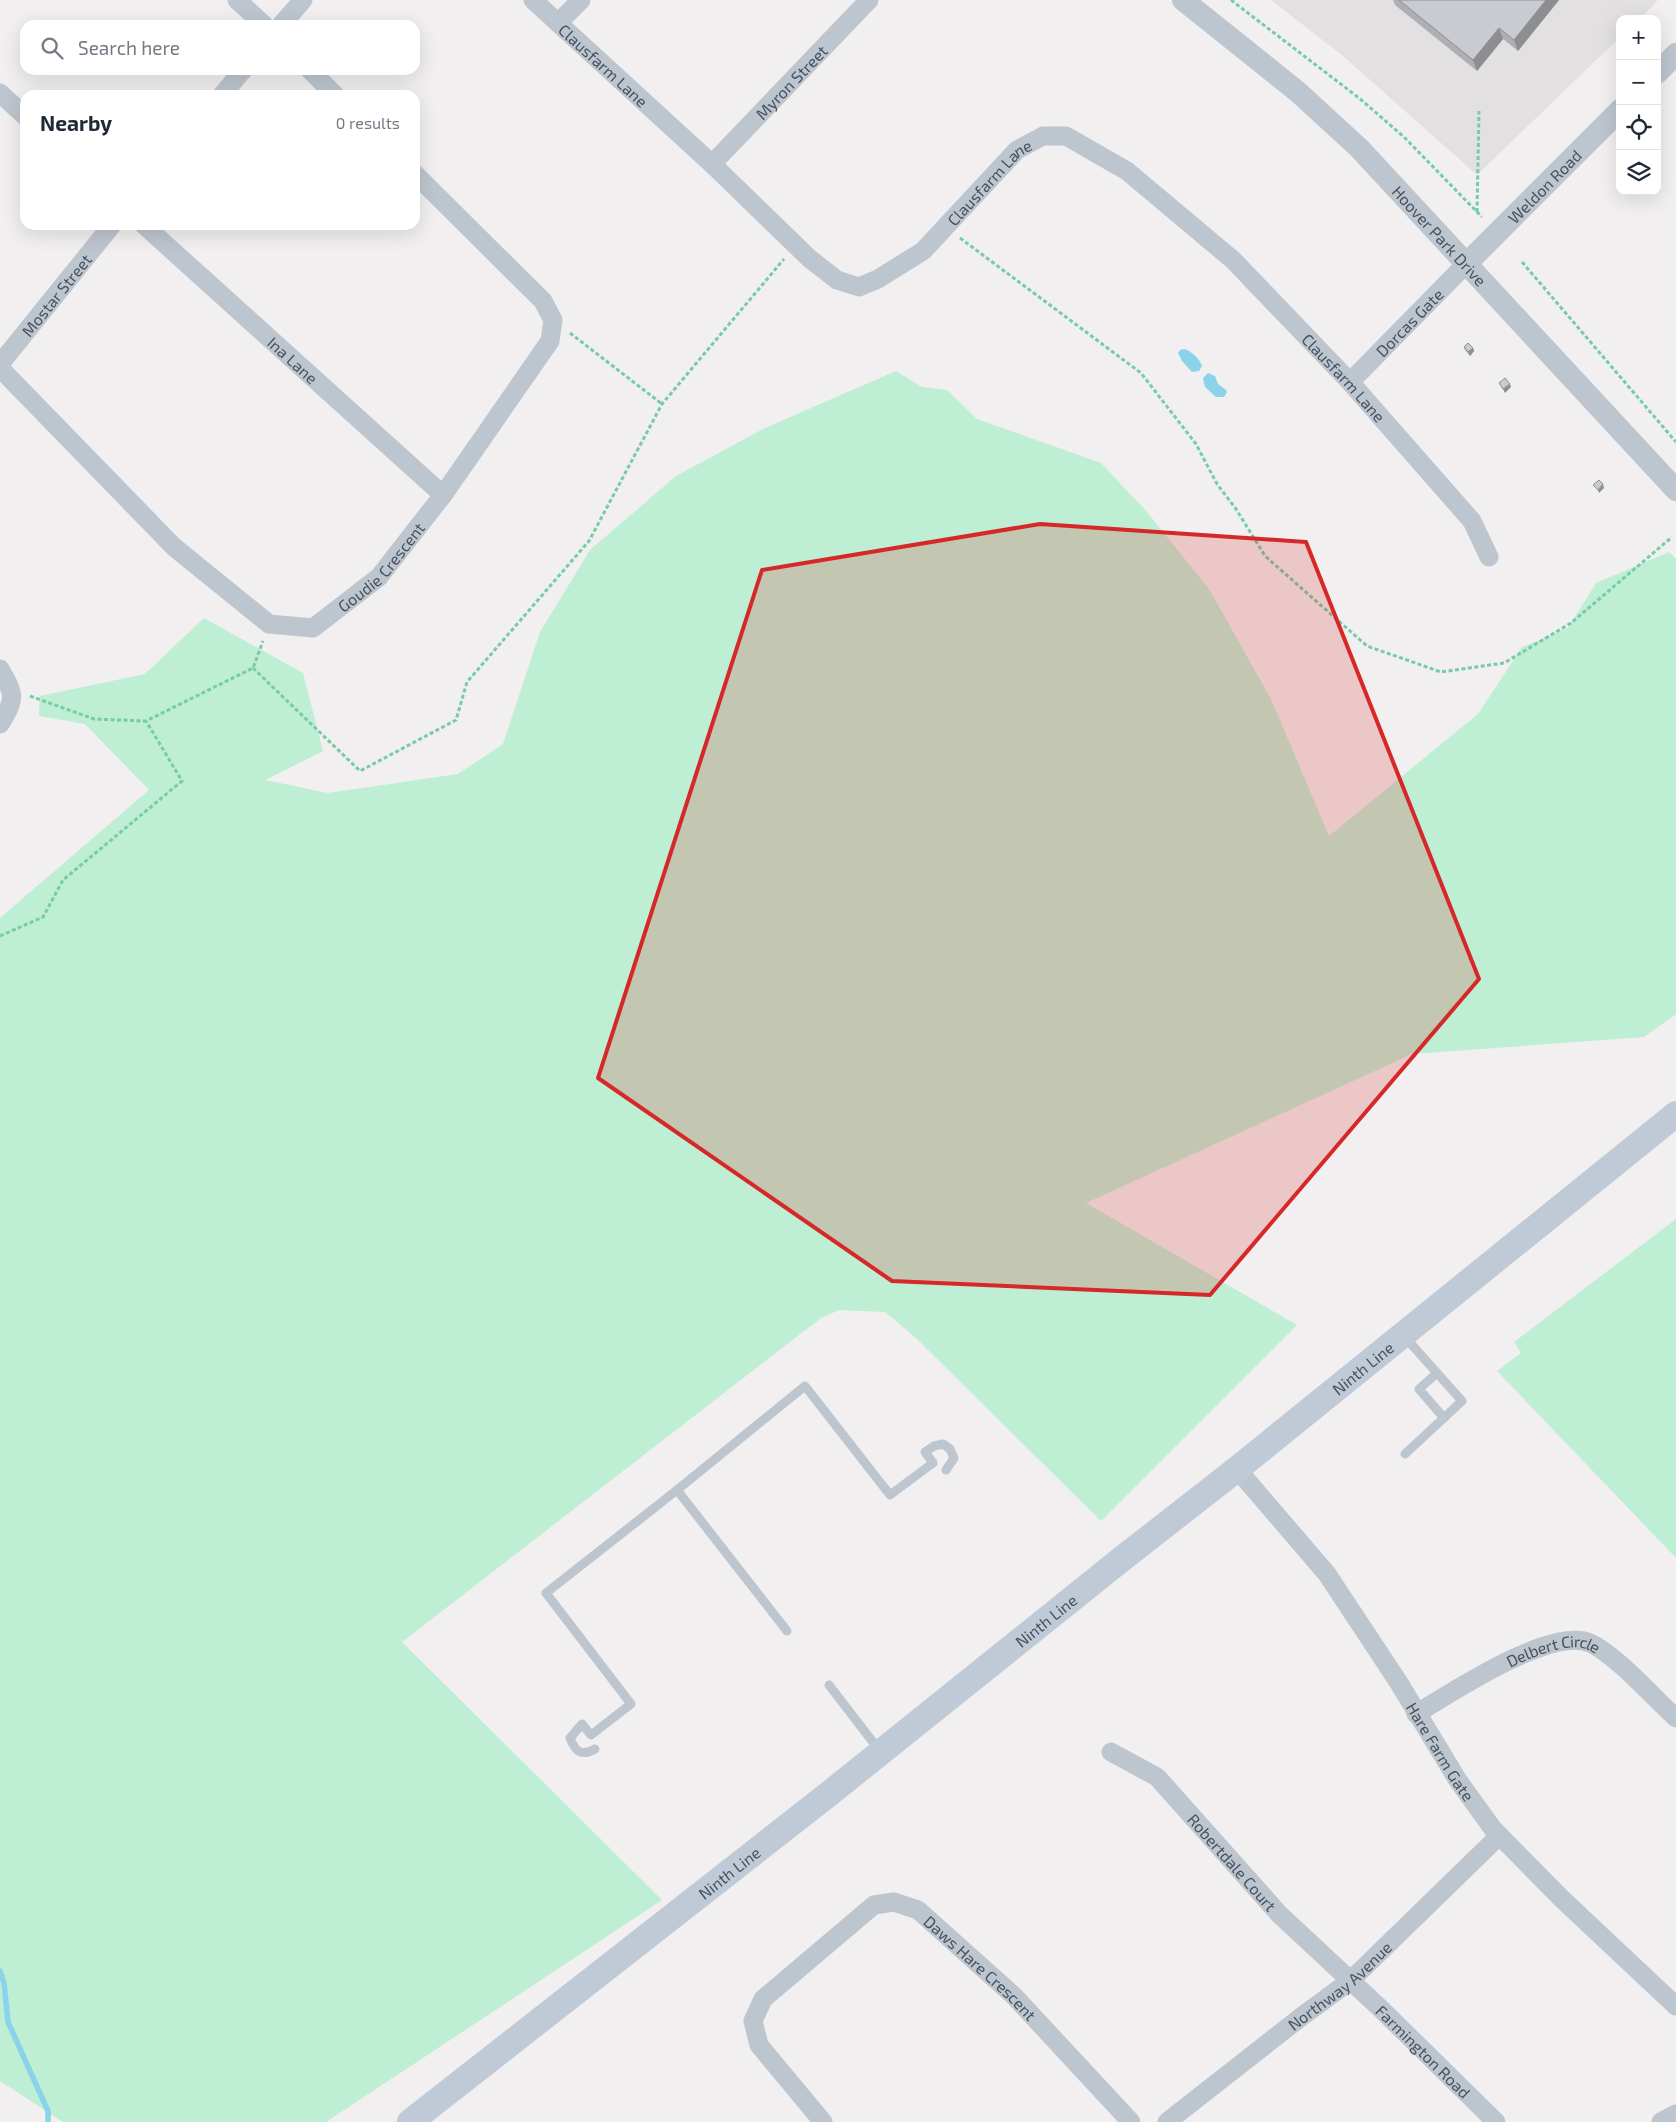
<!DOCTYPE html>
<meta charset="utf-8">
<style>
body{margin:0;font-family:"Exo 2",sans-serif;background:#f6f6f7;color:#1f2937}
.controls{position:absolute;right:15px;top:15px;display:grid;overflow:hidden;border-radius:10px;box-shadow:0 5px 20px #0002}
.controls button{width:45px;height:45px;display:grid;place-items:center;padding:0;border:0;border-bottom:1px solid #e0e1e3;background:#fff;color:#1f2937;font:25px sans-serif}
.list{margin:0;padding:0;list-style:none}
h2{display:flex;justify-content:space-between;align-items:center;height:65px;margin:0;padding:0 20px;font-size:21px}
h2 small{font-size:16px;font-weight:400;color:#747a83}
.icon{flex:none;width:28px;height:28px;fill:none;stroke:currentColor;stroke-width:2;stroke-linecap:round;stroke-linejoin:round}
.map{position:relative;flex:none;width:1676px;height:2122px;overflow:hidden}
.search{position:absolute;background:#fff;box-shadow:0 5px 20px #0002;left:20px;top:20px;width:400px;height:55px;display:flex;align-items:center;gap:12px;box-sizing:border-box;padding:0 18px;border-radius:15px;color:#747a83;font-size:19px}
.panel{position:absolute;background:#fff;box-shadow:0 5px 20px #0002;left:20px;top:90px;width:400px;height:140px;border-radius:15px}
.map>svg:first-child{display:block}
.education{fill:#e2e0e1}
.green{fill:#beeed3}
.water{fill:#8bd2eb}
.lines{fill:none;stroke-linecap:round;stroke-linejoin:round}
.stream{stroke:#8bd2eb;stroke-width:5.5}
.path{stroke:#76cca6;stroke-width:3;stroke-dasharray:4 2.5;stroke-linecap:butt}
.service{stroke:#bdc5ce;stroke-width:9}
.minor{stroke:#bdc5ce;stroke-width:19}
.tertiary{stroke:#bdc5ce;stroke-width:22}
.secondary{stroke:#c0c9d6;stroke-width:26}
.wall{fill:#adafb4}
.shaded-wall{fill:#8d8e92}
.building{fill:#c9cbd1;stroke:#8d8e92}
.marked{fill:#d62828;fill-opacity:0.2;stroke:#d62828;stroke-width:4;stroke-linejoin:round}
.labels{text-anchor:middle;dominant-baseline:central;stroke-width:4;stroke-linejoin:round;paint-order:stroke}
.street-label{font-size:16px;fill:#47515c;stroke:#fff}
</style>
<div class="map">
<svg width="1676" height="2122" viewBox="0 0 1676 2122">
<rect width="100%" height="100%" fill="#f1efef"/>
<!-- education -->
<path class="education" d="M1271,0H1658L1639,19H1620V37L1477,175L1343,56Z"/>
<!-- green -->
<g class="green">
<path d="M896,371L922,387L947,390L977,419L1101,463L1147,512L1209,589L1271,699L1329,836L1478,714L1522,647L1568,628L1596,583L1669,552L1676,559V1014L1644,1037L1412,1054L1086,1203L1297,1325L1101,1521L916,1338L885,1312L839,1310L821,1318L402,1642L662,1900L326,2122H63L0,2081V918L149,790L85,724L39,716L40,696L145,674L204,618L303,673L323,751L265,780L328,793L458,774L503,744L540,632L590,550L676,476L763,429Z"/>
<path d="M1676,1219V1558L1497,1371L1521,1353L1514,1342Z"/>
</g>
<!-- water -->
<g class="water">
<path d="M1184,349C1190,350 1200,359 1202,366L1199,371L1192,372L1182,361L1178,353L1180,350Z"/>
<path d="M1208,373L1215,376L1218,384L1226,390L1227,392L1224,397H1216L1205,387L1203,378Z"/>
</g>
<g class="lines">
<!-- stream -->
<path class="stream" d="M0,1971L4,1983L8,2022L48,2111V2122"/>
<!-- path -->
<g class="path">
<path d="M1231,0L1359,98L1404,137L1482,217"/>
<path d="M1477,212L1479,111"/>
<path d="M960,238L1141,373L1196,444L1217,484L1236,509L1265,556L1367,646L1441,672L1504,663L1571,623L1672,537"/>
<path d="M1522,262L1676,442"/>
<path d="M570,333L662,404"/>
<path d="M253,668L360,771L456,720L467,682L589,541L662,404L784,259"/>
<path d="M30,696L94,719L146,721L253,668L263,641"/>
<path d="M0,936L43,917L63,880L182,781L146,721"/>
</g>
<!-- service -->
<g class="service">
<path d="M1404,1336L1462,1401L1405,1454"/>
<path d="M1437,1373L1419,1389L1444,1418"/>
<path d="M677,1490L805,1386L890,1495L933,1463L925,1452L934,1446L943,1444L950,1449L954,1458L946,1470"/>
<path d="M829,1685L879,1750"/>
<path d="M595,1749C581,1757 575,1751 570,1738L582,1724L591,1735L631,1704L546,1593L677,1490L787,1631"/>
</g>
<!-- minor -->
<g class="minor">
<path d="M237,0L264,25"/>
<path id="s1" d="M533,0L712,164L810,259L837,280L859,287L878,279L923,251L1017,150L1043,136H1066L1127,171L1233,260L1350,382L1472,521L1489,557"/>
<path d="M558,23L581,0"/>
<path d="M281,25L303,0"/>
<path d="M310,70L335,95"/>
<path d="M0,93L25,116"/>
<path d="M222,95L243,70"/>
<path id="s2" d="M712,164L869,0"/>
<path id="s3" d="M144,225L443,495"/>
<path id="s4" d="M0,364L112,225"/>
<path id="s5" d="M0,368L174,547L269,624L313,628L379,577L443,495L550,341L553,320L543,301L415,174"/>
<path id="s6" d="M1350,382L1467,263"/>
<path d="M0,669C15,695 16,698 0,724"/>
<path id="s7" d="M1237,1469L1327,1574L1399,1683L1457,1779L1493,1829L1561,1898L1676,2006"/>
<path id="s8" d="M1416,1714C1451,1693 1551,1626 1590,1643C1615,1654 1654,1698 1676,1718"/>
<path id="s9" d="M1111,1752L1157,1777L1279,1914L1381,2009L1496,2122"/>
<path id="s10" d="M823,2122L759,2045L753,2021L763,1999L874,1905L894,1902L918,1910L1014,1996L1131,2122"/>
<path id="s11" d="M1167,2122L1301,2017L1350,1981L1499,1836"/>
<path d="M1661,2122L1676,2114"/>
</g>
<!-- tertiary -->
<g class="tertiary">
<path id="s12" d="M1183,0L1298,92L1359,148L1676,490"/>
<path d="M1657,73L1676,54"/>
<path id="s13" d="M1467,263L1620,110"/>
</g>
<!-- secondary -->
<path class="secondary" id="s14" d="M410,2122L830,1793L1123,1558L1237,1469L1676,1114"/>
</g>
<!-- wall -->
<g class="wall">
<path d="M1393,0H1559L1518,51L1503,39L1477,71L1395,5Z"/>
<path d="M1464,347L1473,348L1474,351L1470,356L1465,350Z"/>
</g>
<!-- shaded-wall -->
<g class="shaded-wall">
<path d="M1546,0H1559L1518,51L1514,40Z"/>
<path d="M1499,28L1503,39L1477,71L1473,60Z"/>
<path d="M1473,348L1474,351L1470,356L1468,352Z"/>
<path d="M1510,384L1511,387L1505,393L1503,389Z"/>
<path d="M1603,484L1604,488L1599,493L1598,490Z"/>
</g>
<!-- building -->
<g class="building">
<path d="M1399,0H1546L1514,40L1499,28L1473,60Z"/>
<path d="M1468,343L1473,348L1468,352L1464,347Z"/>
<path d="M1505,378L1510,384L1503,389L1499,383Z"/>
<path d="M1599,480L1603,484L1598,490L1593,485Z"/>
</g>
<!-- marked area -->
<path class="marked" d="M1040,524L1306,542L1479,979L1210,1295L892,1281L598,1078L762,570Z"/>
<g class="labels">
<!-- street labels -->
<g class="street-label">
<text stroke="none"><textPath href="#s1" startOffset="96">Clausfarm Lane</textPath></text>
<text stroke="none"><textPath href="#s2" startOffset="114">Myron Street</textPath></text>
<text stroke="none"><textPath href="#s1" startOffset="606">Clausfarm Lane</textPath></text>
<text stroke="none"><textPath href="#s13" startOffset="109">Weldon Road</textPath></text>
<text stroke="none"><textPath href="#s12" startOffset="349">Hoover Park Drive</textPath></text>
<text stroke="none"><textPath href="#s4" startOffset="89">Mostar Street</textPath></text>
<text stroke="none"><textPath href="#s6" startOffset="84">Dorcas Gate</textPath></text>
<text stroke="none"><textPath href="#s3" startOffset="201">Ina Lane</textPath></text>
<text stroke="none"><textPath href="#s1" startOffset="1071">Clausfarm Lane</textPath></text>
<text stroke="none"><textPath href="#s5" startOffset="508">Goudie Crescent</textPath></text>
<text stroke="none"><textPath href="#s14" startOffset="1215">Ninth Line</textPath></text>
<text stroke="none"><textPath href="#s14" startOffset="810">Ninth Line</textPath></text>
<text stroke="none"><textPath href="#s8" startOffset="154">Delbert Circle</textPath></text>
<text stroke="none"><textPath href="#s7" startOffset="349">Hare Farm Gate</textPath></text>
<text stroke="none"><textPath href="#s9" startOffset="166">Robertdale Court</textPath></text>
<text stroke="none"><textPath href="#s14" startOffset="405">Ninth Line</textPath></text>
<text stroke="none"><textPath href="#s10" startOffset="425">Daws Hare Crescent</textPath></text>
<text stroke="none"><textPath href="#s11" startOffset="220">Northway Avenue</textPath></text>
<text stroke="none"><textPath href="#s9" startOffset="435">Farmington Road</textPath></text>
</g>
</g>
</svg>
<div class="controls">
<button>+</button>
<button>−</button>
<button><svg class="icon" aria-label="locate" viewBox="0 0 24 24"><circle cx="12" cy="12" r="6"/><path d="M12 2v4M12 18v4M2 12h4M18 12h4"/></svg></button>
<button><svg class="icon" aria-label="layers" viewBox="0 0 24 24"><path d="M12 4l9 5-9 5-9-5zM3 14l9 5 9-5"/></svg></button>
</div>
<div class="search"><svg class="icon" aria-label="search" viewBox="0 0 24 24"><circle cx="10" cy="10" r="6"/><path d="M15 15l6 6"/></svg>Search here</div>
<section class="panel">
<h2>Nearby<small>0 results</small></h2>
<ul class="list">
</ul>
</section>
</div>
